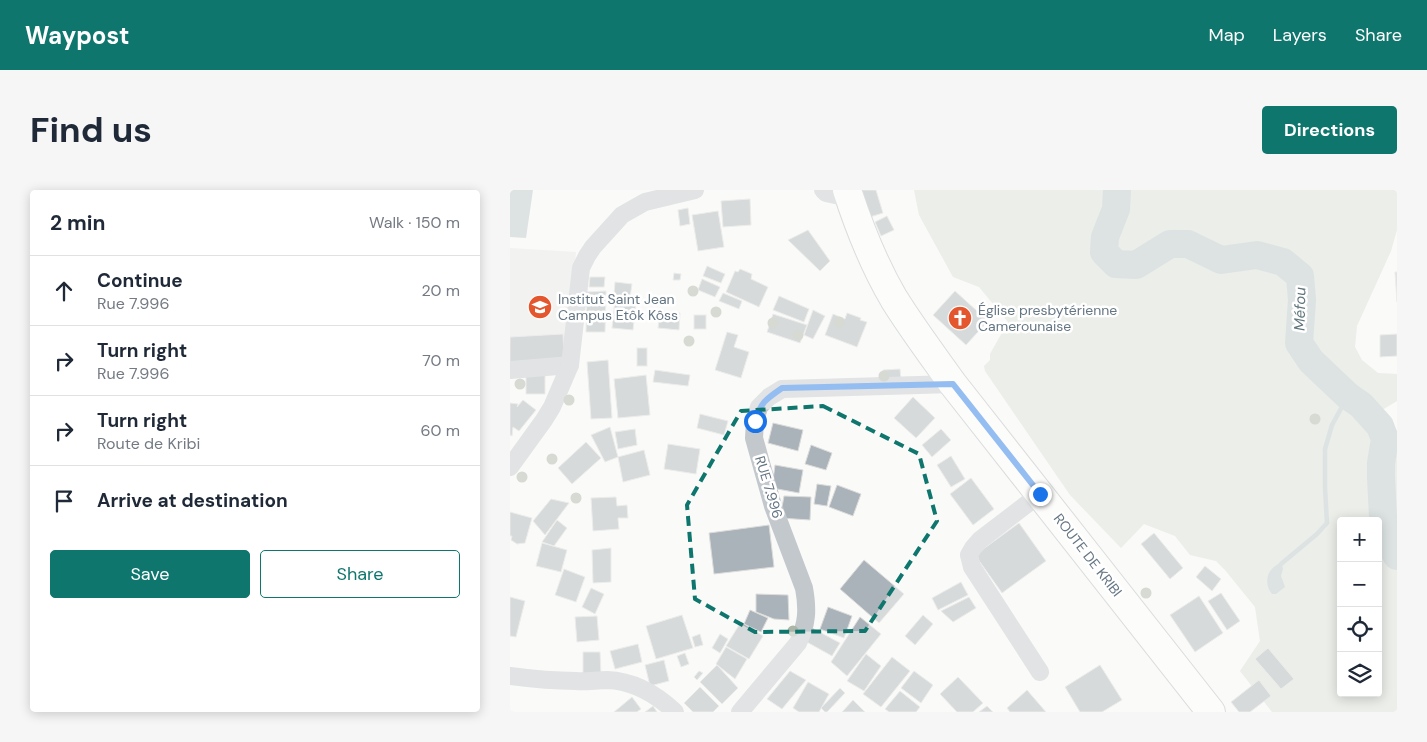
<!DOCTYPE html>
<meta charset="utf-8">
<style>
body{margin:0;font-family:"DM Sans",sans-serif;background:#f6f6f7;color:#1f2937}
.controls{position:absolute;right:15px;bottom:15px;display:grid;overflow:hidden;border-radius:5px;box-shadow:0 2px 12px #0003}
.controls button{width:45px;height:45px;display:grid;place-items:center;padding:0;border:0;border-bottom:1px solid #e0e1e3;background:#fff;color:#1f2937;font:25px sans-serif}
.stop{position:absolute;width:15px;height:15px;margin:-11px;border:4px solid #1a73e8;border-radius:50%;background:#fff}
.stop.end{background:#1a73e8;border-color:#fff;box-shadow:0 1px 5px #0008}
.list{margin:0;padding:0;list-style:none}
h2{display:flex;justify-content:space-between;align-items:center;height:65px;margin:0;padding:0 20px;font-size:21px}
h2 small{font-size:16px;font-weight:400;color:#747a83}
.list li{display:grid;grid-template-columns:32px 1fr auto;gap:15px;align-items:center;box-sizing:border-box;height:70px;padding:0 20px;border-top:1px solid #e0e1e3}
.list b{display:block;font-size:19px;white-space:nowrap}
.list p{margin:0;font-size:16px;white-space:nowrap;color:#747a83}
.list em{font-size:16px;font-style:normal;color:#747a83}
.actions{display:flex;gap:10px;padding:15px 20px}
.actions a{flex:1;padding:11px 0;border:1px solid #0f766e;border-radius:5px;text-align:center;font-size:18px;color:#0f766e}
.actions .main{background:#0f766e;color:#fff}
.icon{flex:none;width:28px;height:28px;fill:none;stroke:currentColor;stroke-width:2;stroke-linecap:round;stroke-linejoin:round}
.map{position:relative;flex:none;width:887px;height:522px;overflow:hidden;border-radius:5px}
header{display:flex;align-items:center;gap:30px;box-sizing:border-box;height:70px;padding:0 25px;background:#0f766e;color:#fff}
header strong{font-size:24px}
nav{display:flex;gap:28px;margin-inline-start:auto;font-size:18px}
.intro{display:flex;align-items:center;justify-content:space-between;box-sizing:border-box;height:120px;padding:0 30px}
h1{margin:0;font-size:35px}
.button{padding:12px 22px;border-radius:5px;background:#0f766e;color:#fff;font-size:18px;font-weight:700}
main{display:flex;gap:30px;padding:0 30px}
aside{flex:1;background:#fff;border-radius:5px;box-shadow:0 2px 12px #0003}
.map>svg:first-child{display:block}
.built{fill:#e8e9e9}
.green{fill:#dadfd7;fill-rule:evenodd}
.water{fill:#bbc7cb}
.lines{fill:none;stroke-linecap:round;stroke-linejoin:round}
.stream{stroke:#bbc7cb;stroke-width:4.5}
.river{stroke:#bbc7cb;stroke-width:28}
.building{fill:#aab3b9;stroke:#dcdcda}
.primary-casing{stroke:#b5babe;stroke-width:30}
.street{stroke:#c3c8cc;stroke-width:18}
.primary{stroke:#fff;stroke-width:28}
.tree{fill:#aab4a7}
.route{stroke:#1a73e8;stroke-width:6}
.marked{fill:none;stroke:#0f766e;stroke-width:4;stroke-dasharray:10 6;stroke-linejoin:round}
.labels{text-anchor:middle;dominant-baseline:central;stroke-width:5;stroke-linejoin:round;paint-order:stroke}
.poi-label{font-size:14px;fill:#657683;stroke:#fff;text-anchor:start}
.street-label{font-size:14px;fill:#657683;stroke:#fff}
.water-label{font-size:15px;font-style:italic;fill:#60757c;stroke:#fff}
</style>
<header>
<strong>Waypost</strong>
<nav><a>Map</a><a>Layers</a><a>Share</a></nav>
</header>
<div class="intro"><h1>Find us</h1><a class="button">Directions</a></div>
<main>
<aside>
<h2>2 min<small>Walk · 150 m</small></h2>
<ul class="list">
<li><svg class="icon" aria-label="ahead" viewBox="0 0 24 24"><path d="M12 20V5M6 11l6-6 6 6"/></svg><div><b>Continue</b><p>Rue 7.996</p></div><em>20 m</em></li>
<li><svg class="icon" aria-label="right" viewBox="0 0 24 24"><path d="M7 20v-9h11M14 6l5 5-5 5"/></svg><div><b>Turn right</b><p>Rue 7.996</p></div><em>70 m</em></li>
<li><svg class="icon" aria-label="right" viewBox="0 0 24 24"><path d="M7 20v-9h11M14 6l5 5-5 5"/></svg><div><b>Turn right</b><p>Route de Kribi</p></div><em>60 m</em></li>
<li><svg class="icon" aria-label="arrive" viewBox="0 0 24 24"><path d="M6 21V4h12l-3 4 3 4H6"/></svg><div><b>Arrive at destination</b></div></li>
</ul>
<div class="actions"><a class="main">Save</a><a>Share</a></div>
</aside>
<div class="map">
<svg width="887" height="522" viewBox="0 0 887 522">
<rect width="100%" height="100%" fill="#fafaf8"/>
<!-- built -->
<path class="built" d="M0,58L66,62L55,171L0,174Z"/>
<!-- green -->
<path class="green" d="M404,0H887V40L881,61L847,136L845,157L852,170L868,183L887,184V211L872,220L887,245V522H762L730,481L750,451L745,417L715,380L706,371L680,365L665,346L634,334L611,358L560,305L475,181L474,176L480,170V164L498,132L469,97L443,87L409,25ZM831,331H868V503H831Z"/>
<!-- water -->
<g class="water">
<path d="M0,0H23L16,48L0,47Z"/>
<path d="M768,374L772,375L773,379L771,386L775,397L766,404H762C754,394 756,381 768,374Z"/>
</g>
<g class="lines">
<!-- stream -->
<path class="stream" d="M771,374L807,344L817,333L815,298V259L822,235L833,215"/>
<!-- river -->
<path class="river" d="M607,0L606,19L595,47L594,62L606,74L626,75L660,54H678L711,70L747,65L773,72L790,86L792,110L789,153L801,171L838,206L851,215L870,236L875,249L871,273V288L873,326L881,356L887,366"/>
</g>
<!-- building -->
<g class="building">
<path d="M352,0H366L373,23L360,27Z"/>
<path d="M240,9L241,35L213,37L211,11Z"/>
<path d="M178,18L180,34L170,36L168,20Z"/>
<path d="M208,21L214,57L188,61L182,25Z"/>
<path d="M377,26L384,40L371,46L365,32Z"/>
<path d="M298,40L320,71L310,81L278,50Z"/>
<path d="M197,76L215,84L211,93L193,86Z"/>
<path d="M230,79L242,84L241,89L258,97L249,117L216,102L225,81L228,82Z"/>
<path d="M885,82H887V112Z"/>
<path d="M164,83L171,84L170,90H163Z"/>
<path d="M80,87H95L94,97H79Z"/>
<path d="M192,89L210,97L205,107L188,100Z"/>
<path d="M105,92L122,94L120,107L104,105Z"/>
<path d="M96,101L95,142H76L77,102Z"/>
<path d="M445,101L478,131L456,155L423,125Z"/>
<path d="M213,103L232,111L229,119L209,111Z"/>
<path d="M269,106L299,119L294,132L263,120Z"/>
<path d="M105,111L126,113L123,140L102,138Z"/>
<path d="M303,120L315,126L303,149L294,145Z"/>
<path d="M150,121L170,123L169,140L148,138Z"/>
<path d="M337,123L351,128L350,130L357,132L347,157L315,145L323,124L335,129Z"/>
<path d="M263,124L297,135L290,153L257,142Z"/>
<rect x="184" y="125" width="12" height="14"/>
<path d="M217,142L228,145L224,157L239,162L231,188L205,180Z"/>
<path d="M53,144L54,168L0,172V147Z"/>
<path d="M887,144V166L870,167V145Z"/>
<rect x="127" y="158" width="10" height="18"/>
<path d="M98,170L102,228L81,229L77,172Z"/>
<path d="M390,179L391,190L373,191V180Z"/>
<path d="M145,180L180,185L178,196L143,192Z"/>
<path d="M35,182V204H16V183Z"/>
<path d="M136,185L140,225L108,228L104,189Z"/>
<path d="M403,207L425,228L406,248L384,228Z"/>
<path d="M13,210L26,220L9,241L3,237L2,246L0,245V213L8,214L7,217Z"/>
<path d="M190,224L218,231L214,245L187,238Z"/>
<path d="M263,233L293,240L288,261L258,253Z"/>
<path d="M100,237L108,267L95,272L81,245Z"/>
<path d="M125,239L127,255L108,259L105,242Z"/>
<path d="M431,239L441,250L422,267L412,255Z"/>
<path d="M76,252L91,268L62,294L48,278Z"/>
<path d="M158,254L190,259L186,284L154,279Z"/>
<path d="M301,255L322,263L316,280L295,274Z"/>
<path d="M134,260L140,285L113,292L108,267Z"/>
<path d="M441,266L455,289L441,297L427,275Z"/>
<path d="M265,275L293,280L289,303L262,298Z"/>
<path d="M461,288L484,319L463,335L440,304Z"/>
<path d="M307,294L321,296L317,316L304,314Z"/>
<path d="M327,295L351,304L343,326L319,317Z"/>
<path d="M274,306L301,307L300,330L270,328Z"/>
<path d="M106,307L107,316L117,315L118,328H108L109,339L83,341L81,308Z"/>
<path d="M41,309L59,313L35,345L23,331Z"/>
<path d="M0,322L22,328L15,353L7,354L1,350L2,346H0Z"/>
<path d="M47,330L57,338L44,356L32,352Z"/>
<path d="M509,333L536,371L492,403L465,365Z"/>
<path d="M259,335L264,377L204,384L199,343Z"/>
<path d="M644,343L673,378L660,389L631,354Z"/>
<path d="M32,353L57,360L51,382L26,376Z"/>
<path d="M101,358V392L83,393L82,360Z"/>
<path d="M354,370L394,404L369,433L330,399Z"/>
<path d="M695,376L711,389L702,401L686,387Z"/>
<path d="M54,379L75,387L66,412L45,405Z"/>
<path d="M451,392L458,405L428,420L422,408Z"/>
<path d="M81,398L94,404L85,424L72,417Z"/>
<path d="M711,403L730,431L717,440L698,411Z"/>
<path d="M246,404L278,405L279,430L264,429L246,422Z"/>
<path d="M689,406L713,443L685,462L660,425Z"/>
<path d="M0,407L15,411L6,447L0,446Z"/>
<path d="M459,407L466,418L443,432L431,421Z"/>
<path d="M318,417L342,426L334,448L310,439Z"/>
<path d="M240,420L258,428L251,442L234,434Z"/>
<path d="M172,425L183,458L146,469L136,436Z"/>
<path d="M413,425L423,434L405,455L395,446Z"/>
<path d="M87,426L89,450L67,452L65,427Z"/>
<path d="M350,427L371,444L337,486L321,472Z"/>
<path d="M231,432L253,446L239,469L216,456Z"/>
<path d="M302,438L330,453L322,466L295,451Z"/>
<path d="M190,444L193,455L185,457L182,447Z"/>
<path d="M210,444L218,449L210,463L202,458Z"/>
<path d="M128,454L132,472L105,479L100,461Z"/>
<path d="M216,457L237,469L225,489L206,474Z"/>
<path d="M758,458L784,489L771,499L745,469Z"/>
<path d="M73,462H90L91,485L73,486Z"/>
<path d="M175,463L179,474L171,477L167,466Z"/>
<path d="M356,464L371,476L354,501L337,491Z"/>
<path d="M382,467L400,481L371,517L353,504Z"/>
<path d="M154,470L159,491L140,496L135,475Z"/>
<path d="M207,475L228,498L212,514L190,492Z"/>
<path d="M590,475L612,510L592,522H570L555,497Z"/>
<path d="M189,481L193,483L187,490L184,487Z"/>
<path d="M280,481L296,490L272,519L257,509Z"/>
<path d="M404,481L423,495L411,513L391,498Z"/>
<path d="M448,487L473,513L463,522H447L430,504Z"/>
<path d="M749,490L761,506L740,522H729L721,512Z"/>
<path d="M298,492L319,504L309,522H289L283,518Z"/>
<path d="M190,497L209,516L203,522H183L174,513Z"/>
<path d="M330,498L335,503L317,522H315L311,518Z"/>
<path d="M517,500L536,522H500L497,518Z"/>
<path d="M390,501L410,517L406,522H379L375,519Z"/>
<path d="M122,507L131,519L127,522H104Z"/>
<path d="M343,510L355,522H332Z"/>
<path d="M143,516L147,522H135Z"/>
<path d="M477,516L483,522H469Z"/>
</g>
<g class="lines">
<!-- primary casing -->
<g class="primary-casing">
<path id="primary" d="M337,0C349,37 364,75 384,109C402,138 423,166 443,194L701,522"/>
</g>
<!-- street -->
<g class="street">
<path d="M313,0L316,3L339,8"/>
<path d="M0,180L60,175"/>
<path d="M0,277L34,230L42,217L60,175L71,78L77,66L83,57L112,25L135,12L185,0"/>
<path d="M530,482L462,377L459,365L463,358L470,350L530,304"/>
<path d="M0,486C22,489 44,491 66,491C76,492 86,490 97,490C124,491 146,504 165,522"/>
<path d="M230,522L288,453C297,434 298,420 294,398L263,316L244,248L245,231L249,217L259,207L272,199L443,194"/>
</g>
<!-- primary -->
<use href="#primary" class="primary"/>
</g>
<!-- trees -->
<g class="tree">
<circle cx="183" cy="101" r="5.5"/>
<circle cx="206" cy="122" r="5.5"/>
<circle cx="329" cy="132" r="5.5"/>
<circle cx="263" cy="133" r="5.5"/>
<circle cx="288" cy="145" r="5.5"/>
<circle cx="179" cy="151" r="5.5"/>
<circle cx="374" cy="186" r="5.5"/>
<circle cx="10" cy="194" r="5.5"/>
<circle cx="59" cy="210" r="5.5"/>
<circle cx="805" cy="229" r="5.5"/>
<circle cx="42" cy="269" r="5.5"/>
<circle cx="12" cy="287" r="5.5"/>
<circle cx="66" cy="308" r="5.5"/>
<circle cx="636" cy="403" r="5.5"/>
<circle cx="283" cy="441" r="5.5"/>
</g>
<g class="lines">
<!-- route -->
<path class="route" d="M245,231C251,212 256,209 272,198L443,194L530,304"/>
</g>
<!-- marked area -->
<path d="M0 0H887V522H0ZM313,216L409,264L427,331L355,441L245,442L185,409L177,315L231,221Z" fill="#fafaf8" fill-opacity=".55" fill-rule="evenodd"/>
<path class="marked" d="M313,216L409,264L427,331L355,441L245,442L185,409L177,315L231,221Z"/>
<!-- icons -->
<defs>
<g id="university-disc" transform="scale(1.25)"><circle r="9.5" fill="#e4572e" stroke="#fff"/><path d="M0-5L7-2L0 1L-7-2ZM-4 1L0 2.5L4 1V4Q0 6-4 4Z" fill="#fff"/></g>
<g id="church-disc" transform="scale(1.25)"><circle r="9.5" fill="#e4572e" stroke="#fff"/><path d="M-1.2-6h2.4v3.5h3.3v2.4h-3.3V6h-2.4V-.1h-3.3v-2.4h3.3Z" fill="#fff"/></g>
</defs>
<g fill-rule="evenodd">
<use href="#university-disc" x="30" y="117"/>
<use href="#church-disc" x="450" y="128"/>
</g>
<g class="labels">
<!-- poi labels -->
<g class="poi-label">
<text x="48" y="109">Institut Saint Jean<tspan x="48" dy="16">Campus Etôk Kôss</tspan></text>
<text x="468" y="120">Église presbytérienne<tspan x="468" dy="16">Camerounaise</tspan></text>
</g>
<!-- street labels -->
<g class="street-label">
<text transform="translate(259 297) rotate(73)">RUE 7.996</text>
<text transform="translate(578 365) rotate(52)">ROUTE DE KRIBI</text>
</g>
<!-- water labels -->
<g class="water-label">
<text transform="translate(790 119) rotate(-89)">Méfou</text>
</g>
</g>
</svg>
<div class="controls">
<button>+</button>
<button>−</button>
<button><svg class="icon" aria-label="locate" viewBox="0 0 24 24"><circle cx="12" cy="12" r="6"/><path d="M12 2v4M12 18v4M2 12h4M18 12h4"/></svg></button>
<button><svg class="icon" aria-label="layers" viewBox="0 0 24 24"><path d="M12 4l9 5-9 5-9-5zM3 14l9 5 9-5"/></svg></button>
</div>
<div class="stop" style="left:245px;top:231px"></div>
<div class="stop end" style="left:530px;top:304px"></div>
</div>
</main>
